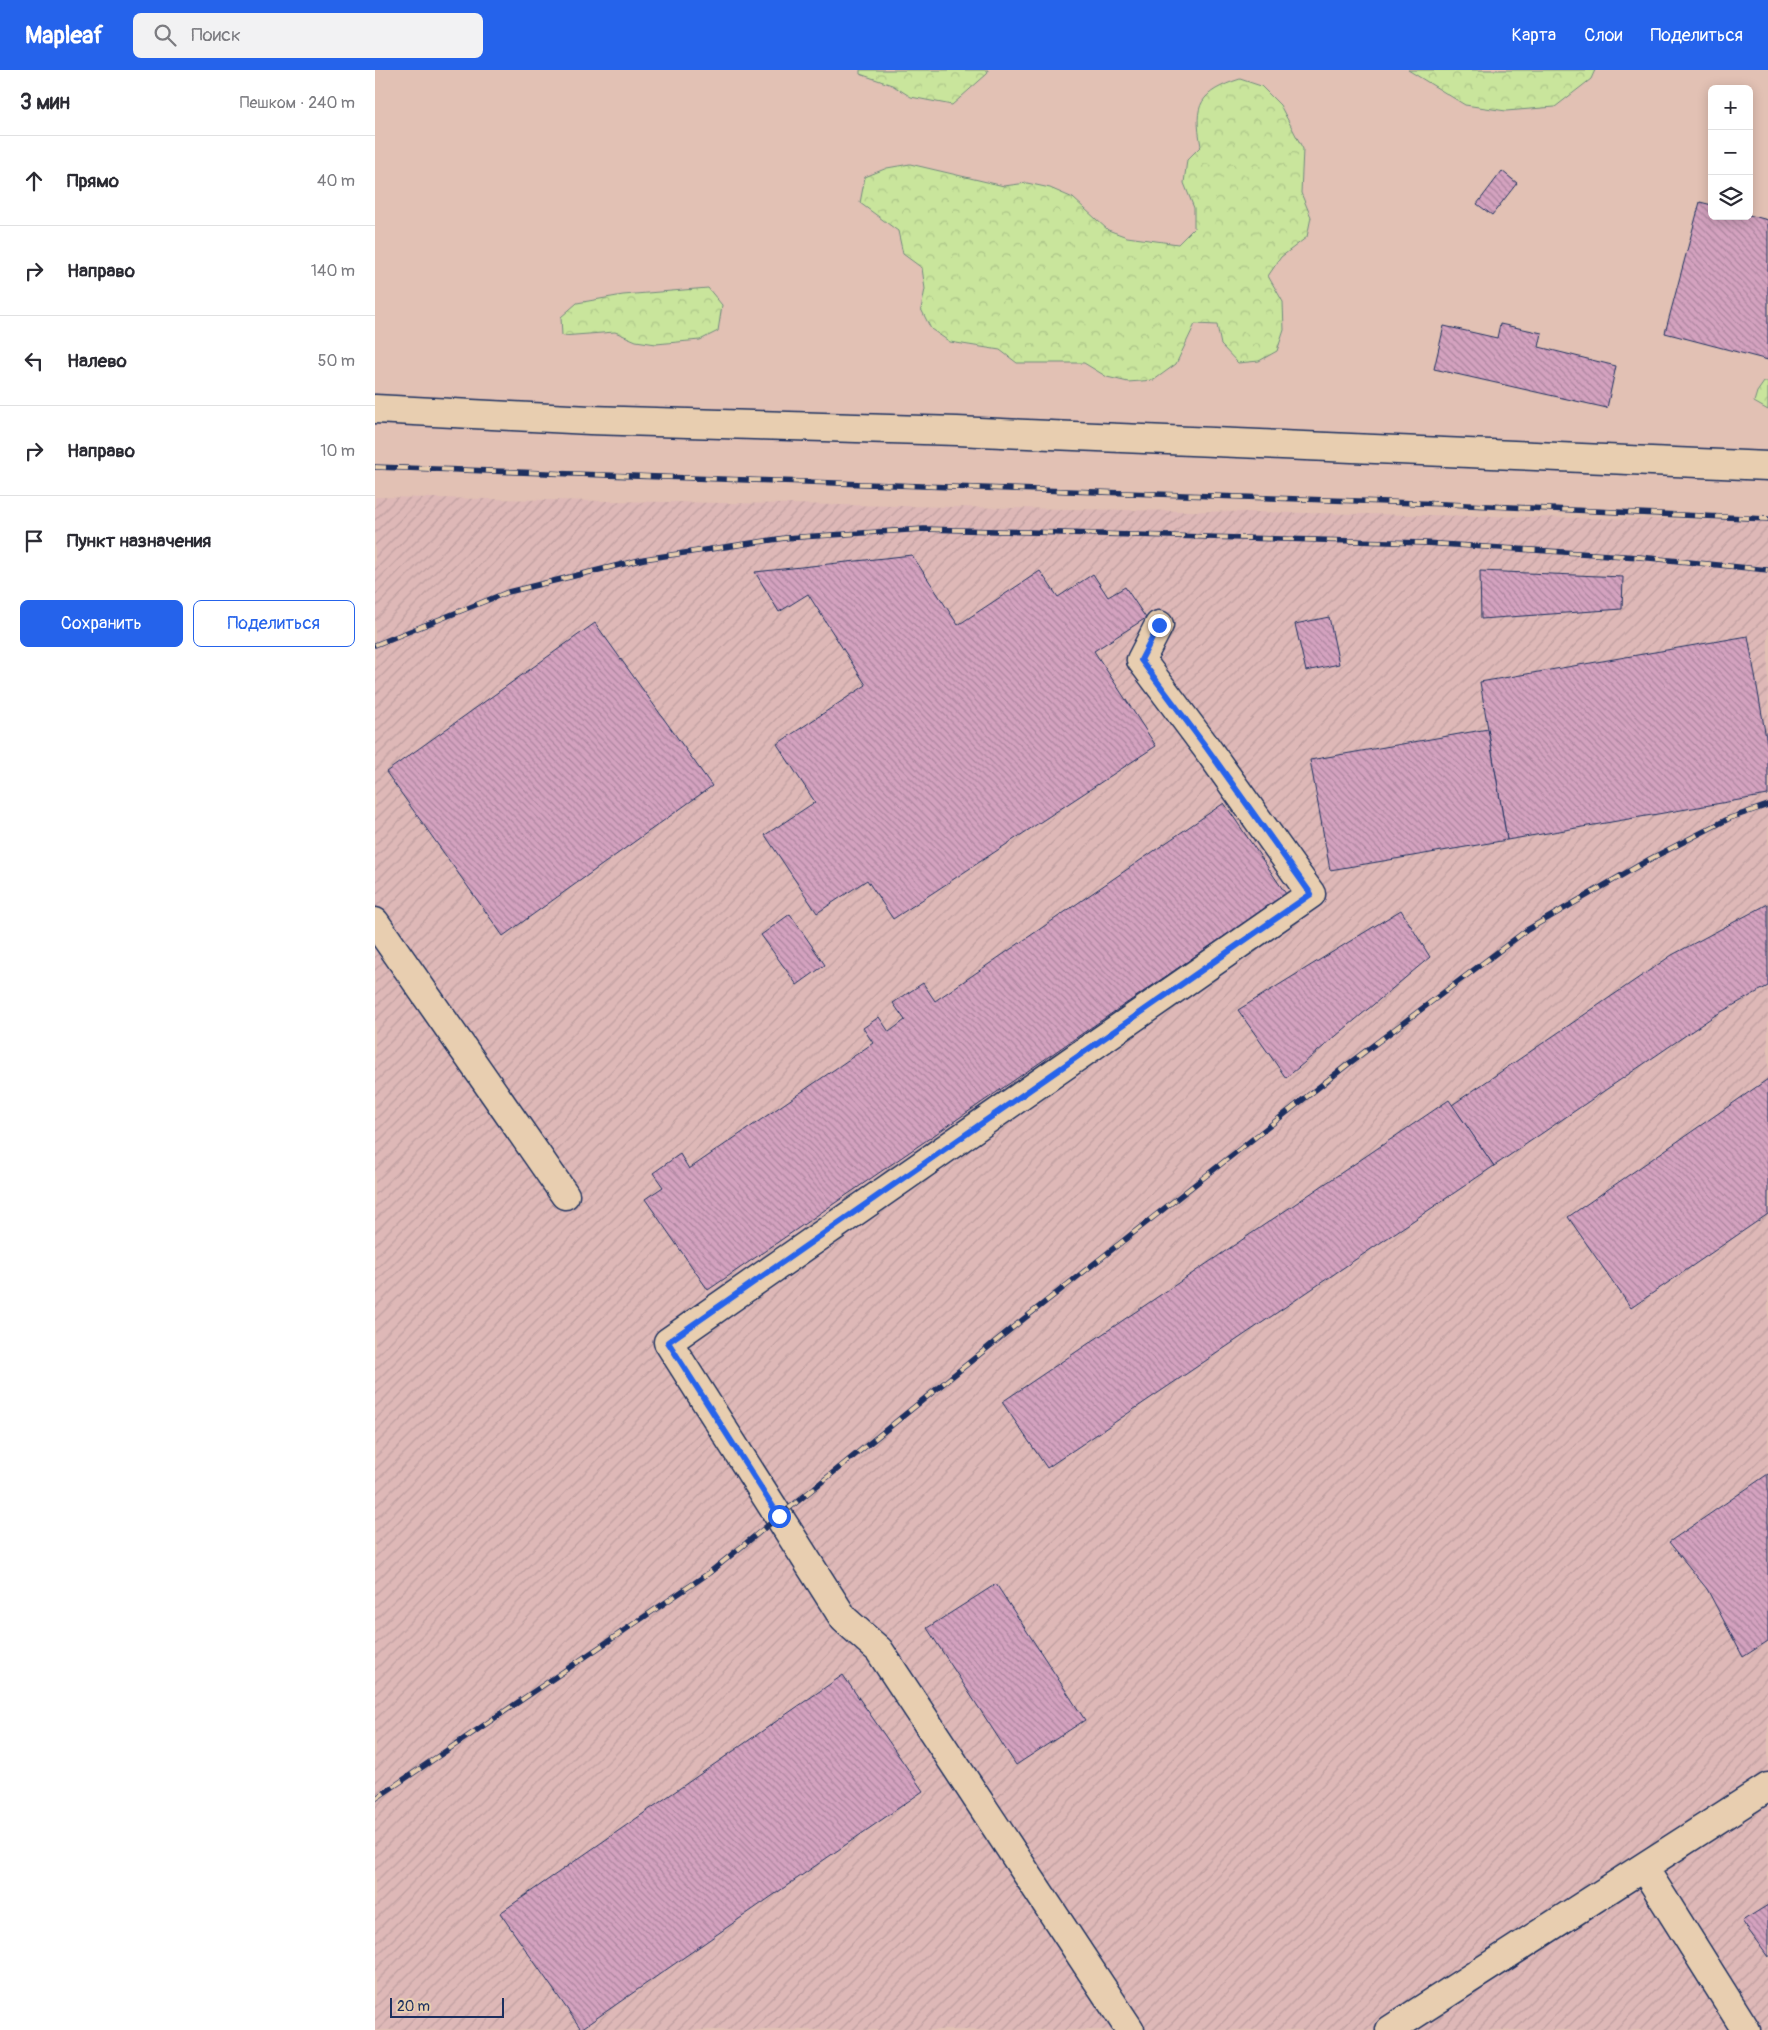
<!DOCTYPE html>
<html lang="ru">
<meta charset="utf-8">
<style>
body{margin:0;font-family:Pangolin,sans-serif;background:#f2f2f3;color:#2b2b33}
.controls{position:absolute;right:15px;top:15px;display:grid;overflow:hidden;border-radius:8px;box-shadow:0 2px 12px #0003}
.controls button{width:45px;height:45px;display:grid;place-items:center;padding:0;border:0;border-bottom:1px solid #e1e1e2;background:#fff;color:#2b2b33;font:25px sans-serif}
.scale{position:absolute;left:15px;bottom:12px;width:114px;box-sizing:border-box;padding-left:5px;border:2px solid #1b2f5e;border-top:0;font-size:14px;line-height:18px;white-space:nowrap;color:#1b2f5e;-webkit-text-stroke:4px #e8ceb0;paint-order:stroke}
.stop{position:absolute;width:15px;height:15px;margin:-11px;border:4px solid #2563eb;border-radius:50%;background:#fff}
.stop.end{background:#2563eb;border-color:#fff;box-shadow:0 1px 5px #0008}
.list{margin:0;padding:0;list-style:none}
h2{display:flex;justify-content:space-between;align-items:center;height:65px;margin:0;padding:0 20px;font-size:21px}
h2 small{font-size:16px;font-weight:400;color:#7c7c81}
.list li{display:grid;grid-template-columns:32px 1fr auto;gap:15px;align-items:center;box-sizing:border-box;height:90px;padding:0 20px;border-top:1px solid #e1e1e2}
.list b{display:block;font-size:19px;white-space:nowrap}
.list em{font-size:16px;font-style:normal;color:#7c7c81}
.actions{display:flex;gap:10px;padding:15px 20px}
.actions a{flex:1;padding:11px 0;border:1px solid #2563eb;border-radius:8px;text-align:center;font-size:18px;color:#2563eb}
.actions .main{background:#2563eb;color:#fff}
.icon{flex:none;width:28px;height:28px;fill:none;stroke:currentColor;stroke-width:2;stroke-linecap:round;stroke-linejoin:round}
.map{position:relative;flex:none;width:1393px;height:1960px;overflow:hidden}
header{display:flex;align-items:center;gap:30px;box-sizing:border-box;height:70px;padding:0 25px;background:#2563eb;color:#fff}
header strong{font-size:24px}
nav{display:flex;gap:28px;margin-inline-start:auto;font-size:18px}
.search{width:350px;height:45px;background:#f2f2f3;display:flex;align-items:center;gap:12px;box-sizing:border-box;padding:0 18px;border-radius:8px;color:#7c7c81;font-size:19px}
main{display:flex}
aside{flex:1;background:#fff}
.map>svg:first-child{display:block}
.industrial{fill:url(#industrial-furrows)}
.forest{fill:url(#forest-crowns);stroke:#728a7d}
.building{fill:url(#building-back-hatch);stroke:#1b2f5e}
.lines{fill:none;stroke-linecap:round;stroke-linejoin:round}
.minor-casing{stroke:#1b2f5e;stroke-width:31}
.minor{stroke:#e8ceb0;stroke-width:28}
.rail-casing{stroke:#1b2f5e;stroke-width:5.5}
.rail{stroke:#e8ceb0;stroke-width:4;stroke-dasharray:11;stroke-linecap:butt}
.route{stroke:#2563eb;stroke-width:6}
</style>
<header>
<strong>Mapleaf</strong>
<div class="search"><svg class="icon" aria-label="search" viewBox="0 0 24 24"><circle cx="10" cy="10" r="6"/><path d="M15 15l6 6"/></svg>Поиск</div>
<nav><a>Карта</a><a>Слои</a><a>Поделиться</a></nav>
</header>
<main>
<aside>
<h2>3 мин<small>Пешком · 240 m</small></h2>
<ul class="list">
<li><svg class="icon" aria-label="ahead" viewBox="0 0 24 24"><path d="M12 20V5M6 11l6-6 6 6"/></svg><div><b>Прямо</b></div><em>40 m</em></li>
<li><svg class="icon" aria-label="right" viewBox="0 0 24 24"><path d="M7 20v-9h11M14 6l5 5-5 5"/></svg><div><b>Направо</b></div><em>140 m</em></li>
<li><svg class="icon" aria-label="left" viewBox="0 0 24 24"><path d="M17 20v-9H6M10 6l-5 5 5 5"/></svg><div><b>Налево</b></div><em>50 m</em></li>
<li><svg class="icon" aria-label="right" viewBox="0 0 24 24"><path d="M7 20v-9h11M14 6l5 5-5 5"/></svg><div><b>Направо</b></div><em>10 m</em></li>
<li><svg class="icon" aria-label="arrive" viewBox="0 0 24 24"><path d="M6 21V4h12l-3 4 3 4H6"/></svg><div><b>Пункт назначения</b></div></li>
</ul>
<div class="actions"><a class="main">Сохранить</a><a>Поделиться</a></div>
</aside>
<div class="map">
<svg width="1393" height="1960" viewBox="0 0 1393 1960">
<defs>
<pattern id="industrial-furrows" width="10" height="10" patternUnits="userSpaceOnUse" patternTransform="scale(1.25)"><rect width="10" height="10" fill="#deb8b7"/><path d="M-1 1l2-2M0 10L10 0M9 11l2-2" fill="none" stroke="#be9ea0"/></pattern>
<pattern id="forest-crowns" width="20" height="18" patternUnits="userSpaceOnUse" patternTransform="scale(1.25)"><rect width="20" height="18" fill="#c9e59c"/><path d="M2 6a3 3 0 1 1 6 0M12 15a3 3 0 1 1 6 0" fill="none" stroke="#acc589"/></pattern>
<pattern id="building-back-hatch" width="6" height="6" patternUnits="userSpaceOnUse" patternTransform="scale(1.25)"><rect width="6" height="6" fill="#d4a2bf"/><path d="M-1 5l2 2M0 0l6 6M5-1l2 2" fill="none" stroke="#ab849e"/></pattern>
</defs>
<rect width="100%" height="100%" fill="#e2c1b4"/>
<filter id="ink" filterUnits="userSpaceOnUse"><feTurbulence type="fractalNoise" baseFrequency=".02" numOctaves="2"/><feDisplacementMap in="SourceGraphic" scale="10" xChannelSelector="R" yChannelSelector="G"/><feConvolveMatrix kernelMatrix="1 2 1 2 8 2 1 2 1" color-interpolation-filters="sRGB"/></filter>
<g filter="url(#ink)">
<!-- industrial -->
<path class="industrial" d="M0,427L1393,451V1960H0Z"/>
<!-- forest -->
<g class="forest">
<path d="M485,0H613L612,4L577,35L536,27L517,15L485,4Z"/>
<path d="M1033,0H1220L1216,9L1180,37L1131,41L1090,35Z"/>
<path d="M865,9L886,16L905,35L928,79L926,123L936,147L932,167L906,187L893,206L908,232L909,260L902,281L884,291L863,293L846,275L842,255L820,254L801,294L779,310L753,312L732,307L709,293H642L625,280L575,272L556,259L546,239L550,219L547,198L528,184L523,161L485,133L490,107L512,98L535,94L629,116L652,113L675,118L698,128L733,160L752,167L803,174L819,158V138L809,113L812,90L826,76C818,34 825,22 865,9Z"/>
<path d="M333,218L347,235L343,261L325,270L281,274L261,271L240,262L187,266L186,247L202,233L248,225Z"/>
<path d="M1389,312H1393V340L1379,332L1382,322Z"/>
</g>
<!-- building -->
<g class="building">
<path d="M1127,101L1142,113L1117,145L1102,134Z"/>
<path d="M1325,132L1337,135V146H1374V145L1393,150V290L1290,263Z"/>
<path d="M1125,254L1167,263L1164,277L1241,296L1232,338L1059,299L1069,256L1122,268Z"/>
<path d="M537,485L583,555L665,501L683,527L718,504L733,527L750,517L771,548L719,581L781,676L518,849L492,810L442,843L390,765L440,732L402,674L491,615L433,524L404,542L380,502Z"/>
<path d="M1105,501L1248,507L1247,539L1106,549Z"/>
<path d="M954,547L964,594L931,601L920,554Z"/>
<path d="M220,553L337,716L128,866L11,702Z"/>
<path d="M1373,566L1393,679V725L1132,770L1105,612Z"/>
<path d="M1113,659L1132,770L955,800L935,690Z"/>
<path d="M849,733L911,824L333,1220L270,1129L288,1117L278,1103L305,1084L314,1099L498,973L488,958L504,947L514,962L530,950L518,933L548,913L560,931Z"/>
<path d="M1393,834V916L1339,946L1119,1096L1077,1035L1297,885Z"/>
<path d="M1026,840L1055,887L911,1008L863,940Z"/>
<path d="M415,844L450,895L422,915L386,865Z"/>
<path d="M1393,1009V1144L1256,1238L1193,1147Z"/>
<path d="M1074,1030L1119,1096L672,1398L627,1332Z"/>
<path d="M1393,1404V1571L1368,1587L1332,1519L1294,1472Z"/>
<path d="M621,1514L710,1650L641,1695L552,1558Z"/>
<path d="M468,1605L548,1721L206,1959L125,1843Z"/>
<path d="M1393,1835V1887L1367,1851Z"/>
</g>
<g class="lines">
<!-- minor casing -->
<g class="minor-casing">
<g id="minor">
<path d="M0,339L215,350L582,361L1393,396"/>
<path d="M0,852L190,1125"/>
<path d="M1269,1798L1371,1960"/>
<path d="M755,1960L504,1580L469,1549L293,1272L936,824L831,677L766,590L784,555"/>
<path d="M1015,1960L1393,1717"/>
</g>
</g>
<!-- minor -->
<use href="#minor" class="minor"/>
<!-- rail casing -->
<g class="rail-casing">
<g id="rail">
<path d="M0,397L1070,434L1393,449"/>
<path d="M0,575L133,522L269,489L410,468L549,459L1050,473L1264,487L1393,500"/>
<path d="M0,1729L334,1503L632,1262L972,995L1152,860L1275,789L1355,748L1393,735"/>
</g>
</g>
<!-- rail -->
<use href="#rail" class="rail"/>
</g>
</g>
<g class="lines" filter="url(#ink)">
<!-- route -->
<path class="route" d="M404,1446L293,1272L936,824L831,677L766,590L784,555"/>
</g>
</svg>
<div class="controls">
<button>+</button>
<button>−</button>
<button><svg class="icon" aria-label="layers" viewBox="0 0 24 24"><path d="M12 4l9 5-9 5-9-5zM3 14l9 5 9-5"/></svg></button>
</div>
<div class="scale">20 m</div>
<div class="stop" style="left:404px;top:1446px"></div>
<div class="stop end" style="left:784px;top:555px"></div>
</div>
</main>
